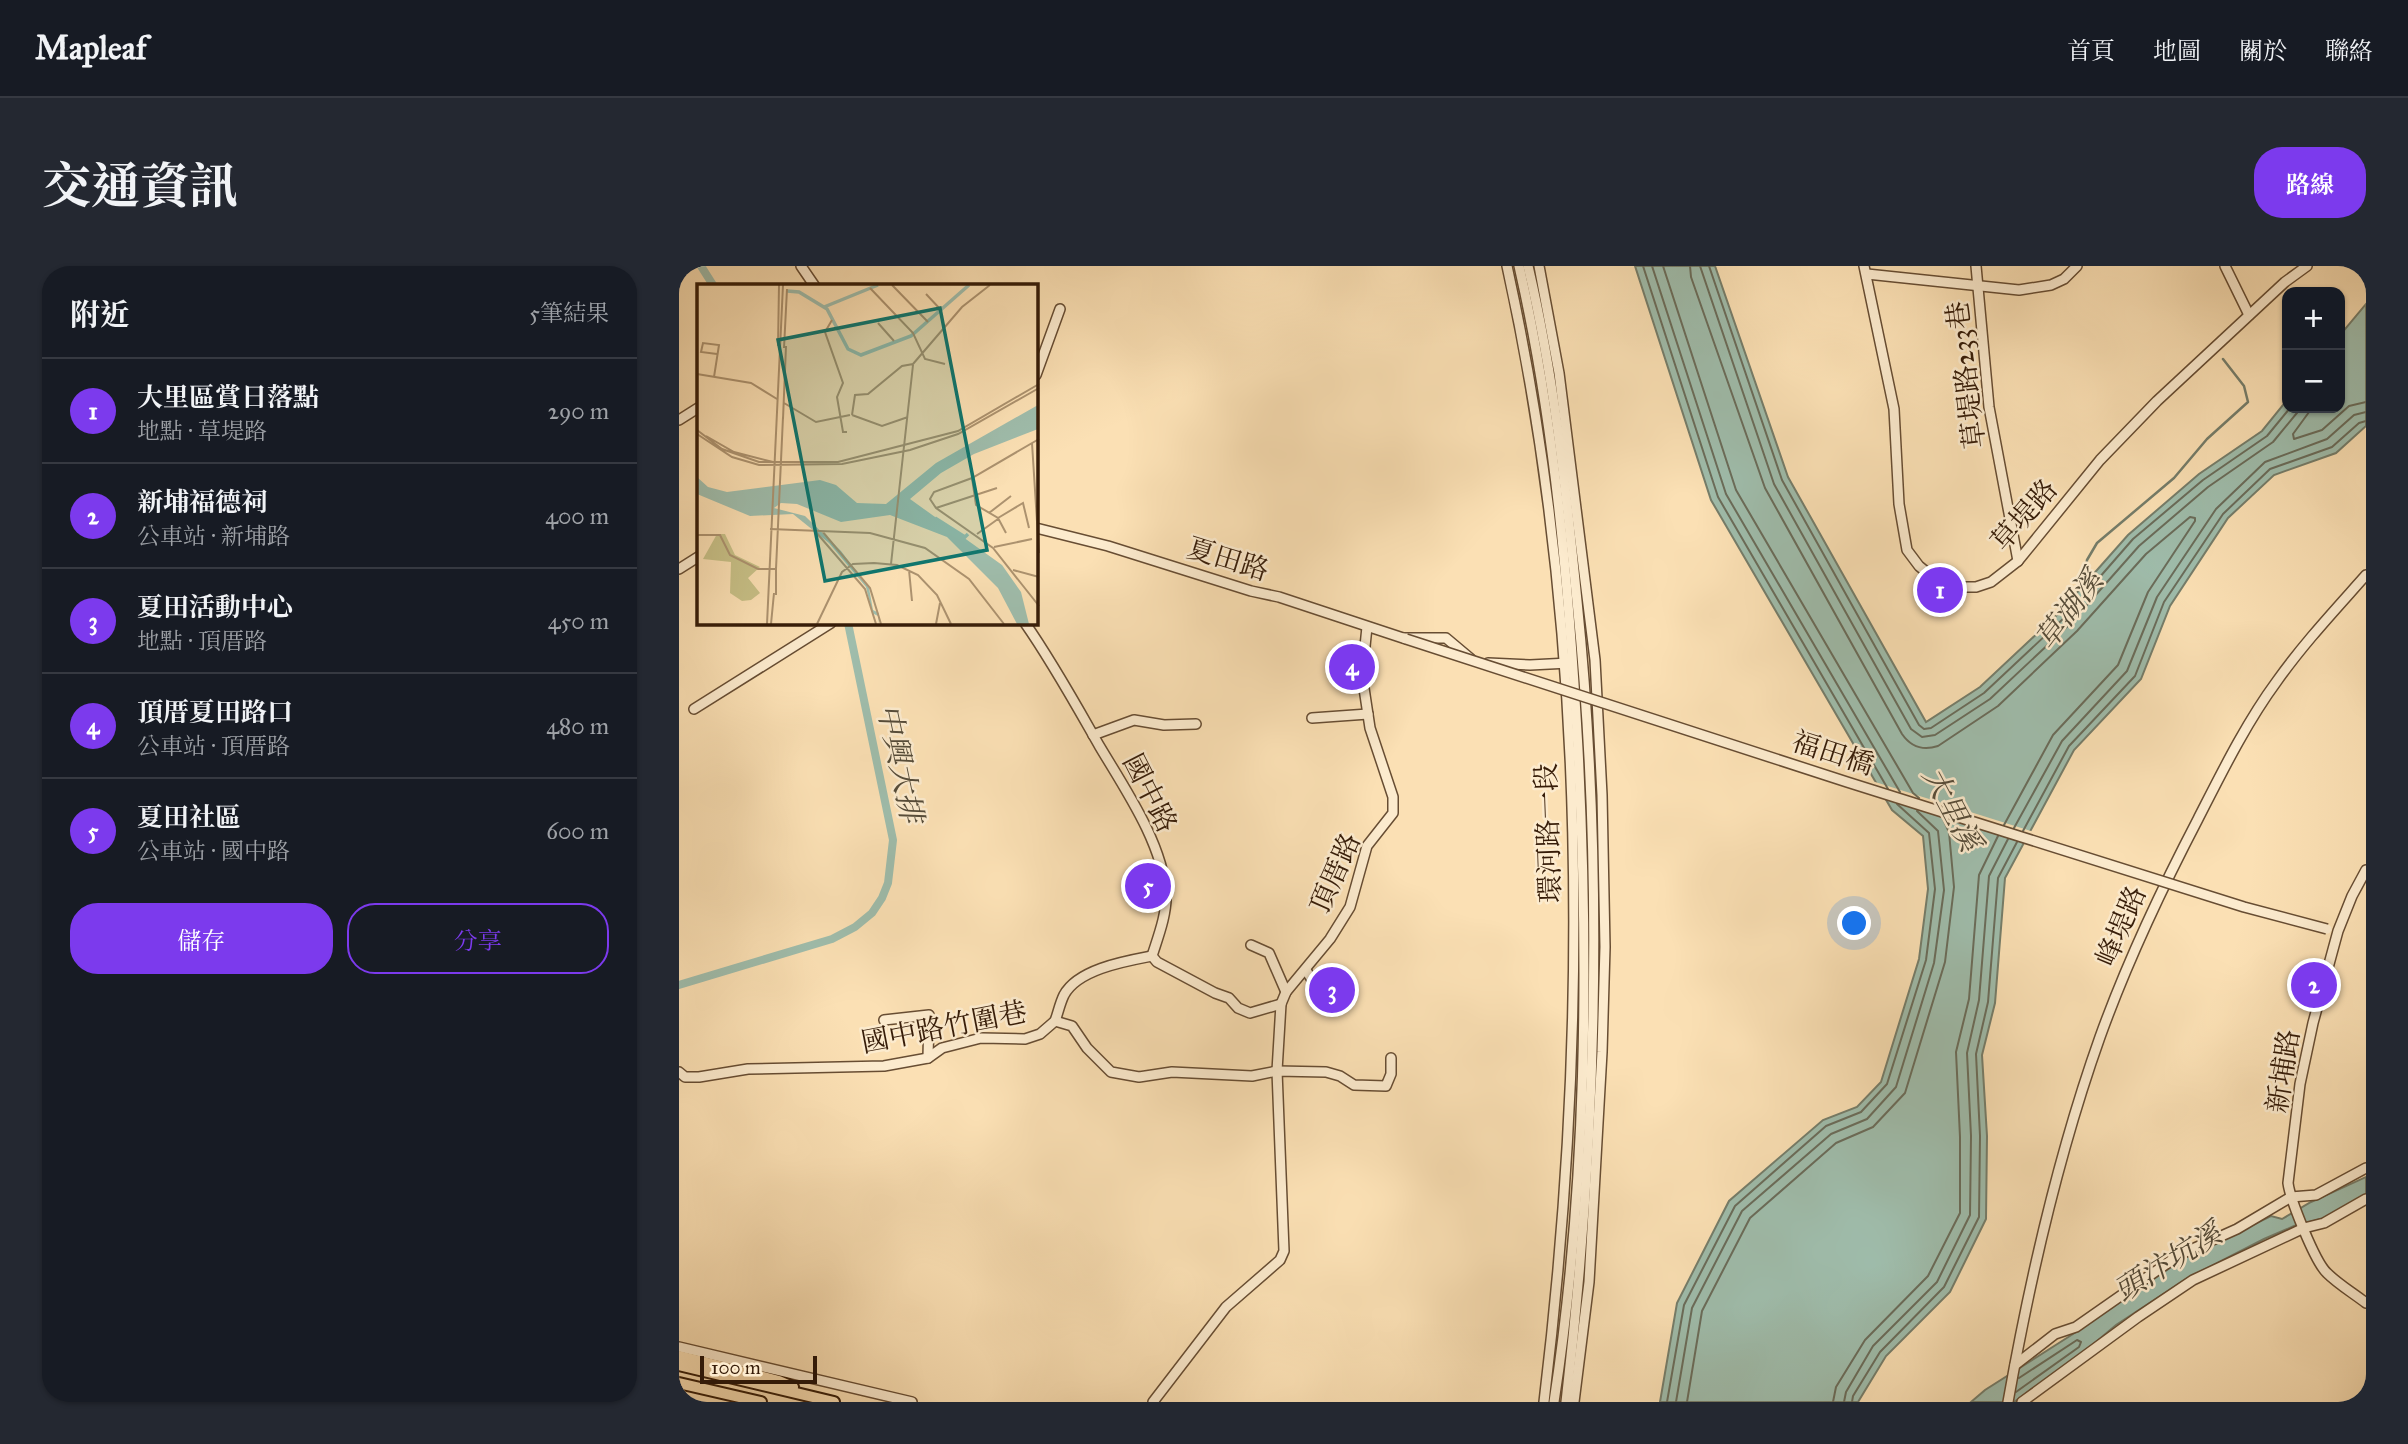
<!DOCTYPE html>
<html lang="zh-TW">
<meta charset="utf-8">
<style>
body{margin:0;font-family:"IM FELL Great Primer","Noto Serif TC",serif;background:#242831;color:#f1f3f6}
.controls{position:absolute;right:21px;top:21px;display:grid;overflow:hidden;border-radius:14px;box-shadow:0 2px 5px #0004}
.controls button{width:63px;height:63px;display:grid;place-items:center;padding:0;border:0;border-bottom:2px solid #363941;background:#171b24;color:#f1f3f6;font:35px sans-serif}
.scale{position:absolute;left:21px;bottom:18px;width:117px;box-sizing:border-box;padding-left:7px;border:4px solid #361c08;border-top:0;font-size:19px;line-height:24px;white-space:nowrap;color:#361c08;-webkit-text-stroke:5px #fcebce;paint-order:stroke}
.you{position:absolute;left:1176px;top:658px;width:24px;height:24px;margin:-18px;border:5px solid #fff;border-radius:50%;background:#1a73e8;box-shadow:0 0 0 10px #1a73e833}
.badge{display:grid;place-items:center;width:46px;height:46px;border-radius:50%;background:#7c3aed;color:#fff;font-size:23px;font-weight:700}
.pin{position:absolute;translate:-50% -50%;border:4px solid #fff;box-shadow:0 2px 7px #0006}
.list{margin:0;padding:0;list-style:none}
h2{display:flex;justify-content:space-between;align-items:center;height:91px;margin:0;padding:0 28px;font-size:30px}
h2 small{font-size:23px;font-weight:400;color:#9ea1a6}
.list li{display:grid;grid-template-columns:46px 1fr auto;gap:21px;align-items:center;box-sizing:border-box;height:105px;padding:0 28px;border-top:2px solid #363941}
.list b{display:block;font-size:26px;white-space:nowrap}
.list p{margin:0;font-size:23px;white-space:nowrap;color:#9ea1a6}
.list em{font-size:23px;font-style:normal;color:#9ea1a6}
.actions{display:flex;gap:14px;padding:21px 28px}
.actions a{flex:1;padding:16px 0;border:2px solid #7c3aed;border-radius:28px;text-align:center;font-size:24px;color:#7c3aed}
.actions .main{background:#7c3aed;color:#fff}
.map{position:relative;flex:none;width:1687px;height:1136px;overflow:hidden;border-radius:28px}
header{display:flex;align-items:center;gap:42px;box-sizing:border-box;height:98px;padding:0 35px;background:#171b24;border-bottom:2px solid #363941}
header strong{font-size:33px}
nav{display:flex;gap:38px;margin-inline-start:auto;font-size:24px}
.intro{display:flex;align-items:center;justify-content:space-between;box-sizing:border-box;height:168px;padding:0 42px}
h1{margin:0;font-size:49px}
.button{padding:18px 32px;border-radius:28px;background:#7c3aed;color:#fff;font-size:24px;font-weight:700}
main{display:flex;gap:42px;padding:0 42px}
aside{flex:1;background:#171b24;border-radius:28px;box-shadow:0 2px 5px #0004}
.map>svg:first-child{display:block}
.water{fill:#9fbdac;stroke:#757d6a;stroke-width:2}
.pier{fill:#fbe0b4}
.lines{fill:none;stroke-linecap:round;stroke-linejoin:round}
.shore{stroke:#6a6c5a;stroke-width:2}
.stream{stroke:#757d6a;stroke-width:2.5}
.canal{stroke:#9fbdac;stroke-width:8}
.minor-casing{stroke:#674d33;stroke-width:12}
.major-casing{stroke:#361c08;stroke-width:14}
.minor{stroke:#fcebce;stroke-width:9}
.major{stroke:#fbe0b4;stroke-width:10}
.minor-bridge-casing{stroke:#674d33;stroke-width:12;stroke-linecap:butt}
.minor-bridge{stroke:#fcebce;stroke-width:9}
.labels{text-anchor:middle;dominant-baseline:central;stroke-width:5;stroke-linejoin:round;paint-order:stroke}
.street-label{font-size:28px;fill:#361c08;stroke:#fcebce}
.water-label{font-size:30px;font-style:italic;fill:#564c39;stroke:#fcebce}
.inset-river{fill:none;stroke:#9fbdac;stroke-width:3.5}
.inset-road{fill:none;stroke:#ac926f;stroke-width:2}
.view{fill:#0f766e;fill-opacity:0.15;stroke:#0f766e;stroke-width:3.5}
.inset-edge{fill:none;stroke:#361c08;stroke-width:3.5}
</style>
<header>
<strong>Mapleaf</strong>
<nav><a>首頁</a><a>地圖</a><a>關於</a><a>聯絡</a></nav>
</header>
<div class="intro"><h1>交通資訊</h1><a class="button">路線</a></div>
<main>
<aside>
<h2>附近<small>5筆結果</small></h2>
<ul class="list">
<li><span class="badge">1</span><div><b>大里區賞日落點</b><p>地點 · 草堤路</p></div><em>290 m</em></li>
<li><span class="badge">2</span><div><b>新埔福德祠</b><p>公車站 · 新埔路</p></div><em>400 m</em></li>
<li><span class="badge">3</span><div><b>夏田活動中心</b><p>地點 · 頂厝路</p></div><em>450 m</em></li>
<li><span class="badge">4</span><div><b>頂厝夏田路口</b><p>公車站 · 頂厝路</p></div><em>480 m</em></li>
<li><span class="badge">5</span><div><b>夏田社區</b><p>公車站 · 國中路</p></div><em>600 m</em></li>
</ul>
<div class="actions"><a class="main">儲存</a><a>分享</a></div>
</aside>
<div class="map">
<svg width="1687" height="1136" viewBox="0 0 1687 1136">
<rect width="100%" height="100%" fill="#fbe0b4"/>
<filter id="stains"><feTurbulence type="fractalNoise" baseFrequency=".00286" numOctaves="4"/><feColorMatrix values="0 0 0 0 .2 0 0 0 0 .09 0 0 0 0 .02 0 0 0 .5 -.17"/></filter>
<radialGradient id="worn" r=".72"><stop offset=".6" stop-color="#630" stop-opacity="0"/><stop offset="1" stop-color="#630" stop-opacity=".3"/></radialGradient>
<!-- water -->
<g class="water">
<path d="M956,0H1036L1109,211L1247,456L1301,421L1380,347L1449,269L1520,208L1583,165L1608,134V142H1661V69L1687,38V160L1657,187L1595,209L1549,252L1491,340L1462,413L1395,484L1326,612L1316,737L1303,789L1308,870L1307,953L1271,1026L1207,1090L1179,1136H981L998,1037L1050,935L1144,854L1178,841L1202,816L1240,693L1249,623L1244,570L1213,544L1032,234Z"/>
<path d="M1687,911V928L1646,952L1615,960L1585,973L1507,1013L1437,1059L1405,1086L1335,1136H1292L1306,1124L1394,1068L1507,991L1592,950L1603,953L1632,936Z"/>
</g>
<!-- pier -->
<path class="pier" d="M1193,515L1355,566L1349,578L1202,532Z"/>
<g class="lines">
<!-- shore -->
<g class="shore">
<path d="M964,0L1039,231L1209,523"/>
<path d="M973,0L1047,228L1221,526"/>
<path d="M984,0L1057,224L1234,527L1240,532"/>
<path d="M1011,0L1012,11L1086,222L1223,468C1232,481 1244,485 1259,480L1319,440L1398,365L1467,288L1511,251L1516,252V255L1469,326L1439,399L1374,469L1325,559"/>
<path d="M1021,0L1095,218L1232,463L1243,471L1256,469L1311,433L1391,358L1460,280L1529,221L1594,176L1622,142"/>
<path d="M1030,0L1103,214L1240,459L1245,463L1252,462L1305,427L1385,352L1454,273L1524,214L1588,170L1611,142"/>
<path d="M1633,142L1614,168L1615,173L1643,164L1670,140L1687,136"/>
<path d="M1335,562L1383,475L1448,405L1478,331L1537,243L1586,196L1648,173L1675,149L1687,146"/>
<path d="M1344,565L1390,480L1456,410L1485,336L1544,248L1591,203L1653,181L1680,157L1687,155"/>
<path d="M1337,1126L1400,1081L1402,1076L1398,1074L1340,1112"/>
<path d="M988,1136L1005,1039L1056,940L1147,860L1182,846L1208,818L1247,694L1256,623L1250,567L1218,538"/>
<path d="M997,1136L1013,1042L1063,945L1152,868L1188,853L1217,821L1255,697L1265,624L1259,565L1238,545"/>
<path d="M1008,1136L1023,1045L1071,952L1157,877L1194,861L1226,827L1266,696L1275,621L1270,566L1264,553"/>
<path d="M1154,1136L1157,1121L1186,1074L1249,1010L1281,947V871L1277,786L1290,733L1300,609L1319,570"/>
<path d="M1165,1136L1167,1126L1194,1080L1258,1016L1291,949L1292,870L1288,787L1300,734L1310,610L1329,573"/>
<path d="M1173,1136L1174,1130L1201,1086L1265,1021L1300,951L1301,870L1297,788L1309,736L1319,612L1338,576"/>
</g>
<!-- stream -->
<path class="stream" d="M1411,313L1406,310L1408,294L1418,277L1495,212L1528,173L1569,136L1565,120L1544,93"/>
<!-- canal -->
<g class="canal">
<path d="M22,0L34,19"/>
<path d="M0,719L153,673L176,661L193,647L203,632L209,617L214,574L169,357"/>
</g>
<!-- minor casing -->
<g class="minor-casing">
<g id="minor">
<path d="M122,0L135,19"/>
<path d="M828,0C909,368 910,764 865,1136"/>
<path d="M840,0C876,158 890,322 899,483C910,701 908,920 875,1136"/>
<path d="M849,0C875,110 887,222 898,335C925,601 918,870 887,1136"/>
<path d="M860,0L880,107L916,394L923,529L926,681L923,786L910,1016L895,1136"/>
<path d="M1185,0L1215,143L1220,238L1228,284L1240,300L1251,309L1261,315L1286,321H1297L1312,316L1339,295L1421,194L1478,135L1606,16L1628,0"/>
<path d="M1297,0L1310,141L1339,295"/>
<path d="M1546,0L1570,49"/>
<path d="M0,5L8,0"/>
<path d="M1188,8L1340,24L1372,19L1385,13L1398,0"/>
<path d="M357,109L381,43"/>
<path d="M0,154L19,142"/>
<path d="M357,262L429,280L572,325L600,331L727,373"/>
<path d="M0,303L19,291"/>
<path d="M346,357C374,397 397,439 421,481C446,523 484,578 487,628C488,648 479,671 473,690L478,696L536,727L550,732L559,742L571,747L602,738"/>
<path d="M725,372H767L792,393"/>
<path d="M809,397L851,399L890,397"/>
<path d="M15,443L152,357"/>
<path d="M633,452L689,448"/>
<path d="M414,469L455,454L485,459L517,458"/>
<path d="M1687,604L1673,630L1659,665L1634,757L1621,818L1609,917C1611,933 1636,996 1648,1007C1659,1018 1674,1027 1687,1037"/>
<path d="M572,679L590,687L607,726"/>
<path d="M627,704L648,739"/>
<path d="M205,754L250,749L249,792"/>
<path d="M376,755C379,747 381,737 385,729C399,703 447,695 473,690"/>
<path d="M0,806L6,811H20L69,803L205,800L249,792L263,782L302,772L346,773L361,768L376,755L393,760L408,782L432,806L460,811L493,806L573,810L598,805L647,806L661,810L675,819L707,820L712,808V792"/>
<path d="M0,1081L233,1136"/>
<path d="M1336,1099L1376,1068L1397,1061L1500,989L1558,963L1612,931L1637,929L1687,902"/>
<path d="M474,1136L547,1041L601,994L605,985L598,805L602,738L607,726L651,673L671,641L688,580L714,547V531L691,462L683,409L688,361"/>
<path d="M1329,1136C1351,1012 1379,889 1421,771C1448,696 1482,624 1519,553C1543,506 1567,457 1598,415C1625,377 1656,344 1687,309"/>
<path d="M1343,1136L1459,1051L1514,1014L1625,962L1645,957L1687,933"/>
</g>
</g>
<!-- major casing -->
<g class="major-casing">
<g id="major">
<path d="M0,1090L100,1115L114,1121"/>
<path d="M0,1099L155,1136"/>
<path d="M0,1117L82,1136"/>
</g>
</g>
<!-- minor -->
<use href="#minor" class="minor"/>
<!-- major -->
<use href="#major" class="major"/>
<!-- minor-bridge casing -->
<g class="minor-bridge-casing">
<path id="minor-bridge" d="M727,373L1168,516L1565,641L1648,663"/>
</g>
<!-- minor-bridge -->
<use href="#minor-bridge" class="minor-bridge"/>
</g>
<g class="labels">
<!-- street labels -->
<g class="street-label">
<text transform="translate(1287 109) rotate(-97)">草堤路233巷</text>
<text transform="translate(1345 249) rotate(-49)">草堤路</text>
<text transform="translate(549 293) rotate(17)">夏田路</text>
<text transform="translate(1154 487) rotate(18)">福田橋</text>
<text transform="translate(471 527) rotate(63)">國中路</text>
<text transform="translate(869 567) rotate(-92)">環河路一段</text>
<text transform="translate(656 607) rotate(-66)">頂厝路</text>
<text transform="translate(1442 660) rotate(-67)">峰堤路</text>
<text transform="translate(265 761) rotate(-11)">國中路竹圍巷</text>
<text transform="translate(1604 805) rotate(-81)">新埔路</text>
</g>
<!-- water labels -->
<g class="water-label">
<text transform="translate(1390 344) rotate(-53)">草湖溪</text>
<text transform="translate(221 497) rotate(78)">中興大排</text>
<text transform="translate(1273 543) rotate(62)">大里溪</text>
<text transform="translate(1489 996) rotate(-32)">頭汴坑溪</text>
</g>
</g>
<!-- overview -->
<g transform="translate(18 18)">
<rect width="341" height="341" fill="#fbe0b4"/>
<path d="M20,250H28L38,271L63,283L51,294L63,309L54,316L45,317L33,309L34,278L6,275Z" fill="#c7c087"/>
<path d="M341,121V145L277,170L244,189L213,215L305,281L324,308L332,340H320L301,304L250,253L193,231L144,238L100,220L84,219L77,224L108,232L144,267L172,304L176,326L182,329L181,340V332L175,329L169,303L132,259L96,230L53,232L0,210V193L11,203L30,208L123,196L139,201L160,219L189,220L239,179Z" fill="#9fbdac"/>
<path class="inset-river" d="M90,7L102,8L130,25L151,65L164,71L214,52L272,1M127,23L181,1M238,234L268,253L271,250"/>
<path class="inset-road" d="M195,1L231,38M173,4L216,49L228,75L248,80M229,10L244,26M135,36L128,48L146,99L140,113L146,148H150M181,39L197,57M81,62L82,1M87,64L90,5M0,90L54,99L80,115M17,93L22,61L6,59L4,68L20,70M87,119L119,138L153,131M155,131L158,111L171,110L205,82L216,80L265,23L293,1M155,131L185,142L211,133M86,135L89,62M0,146L25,165L62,178H141L261,147L342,100M0,150L35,173L62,181L145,180L213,166L261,150L342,104M9,152L37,168L76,178M342,155L275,194L237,208L233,215L239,224L296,264L342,322M335,159L342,269M275,194L279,221L301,234L309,249M239,224L300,204M292,229L314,212M301,234L326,219L332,244M73,245L173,249L228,264L272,295L307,340M118,247L168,305L179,340M125,247L173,304L184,340M280,250L301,235M0,251H23L33,271L61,285H79L86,133M297,263L335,255M194,280L216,81M212,286L215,317M316,286L342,293M79,311V283M70,340L86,1M74,340L77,309M120,340L145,288L156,280L177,279L200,281L221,291L240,311L254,340M239,340L243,319"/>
<path class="view" d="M243,24L290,266L128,297L81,56Z"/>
<rect width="341" height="341" class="inset-edge"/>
</g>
<rect width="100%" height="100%" filter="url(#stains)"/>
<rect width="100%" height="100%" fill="url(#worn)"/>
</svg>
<div class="controls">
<button>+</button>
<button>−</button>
</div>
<div class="scale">100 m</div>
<div class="you"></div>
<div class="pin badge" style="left:1261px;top:324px">1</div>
<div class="pin badge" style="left:1635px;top:719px">2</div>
<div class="pin badge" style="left:653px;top:724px">3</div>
<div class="pin badge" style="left:673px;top:401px">4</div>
<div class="pin badge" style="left:469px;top:620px">5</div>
</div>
</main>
